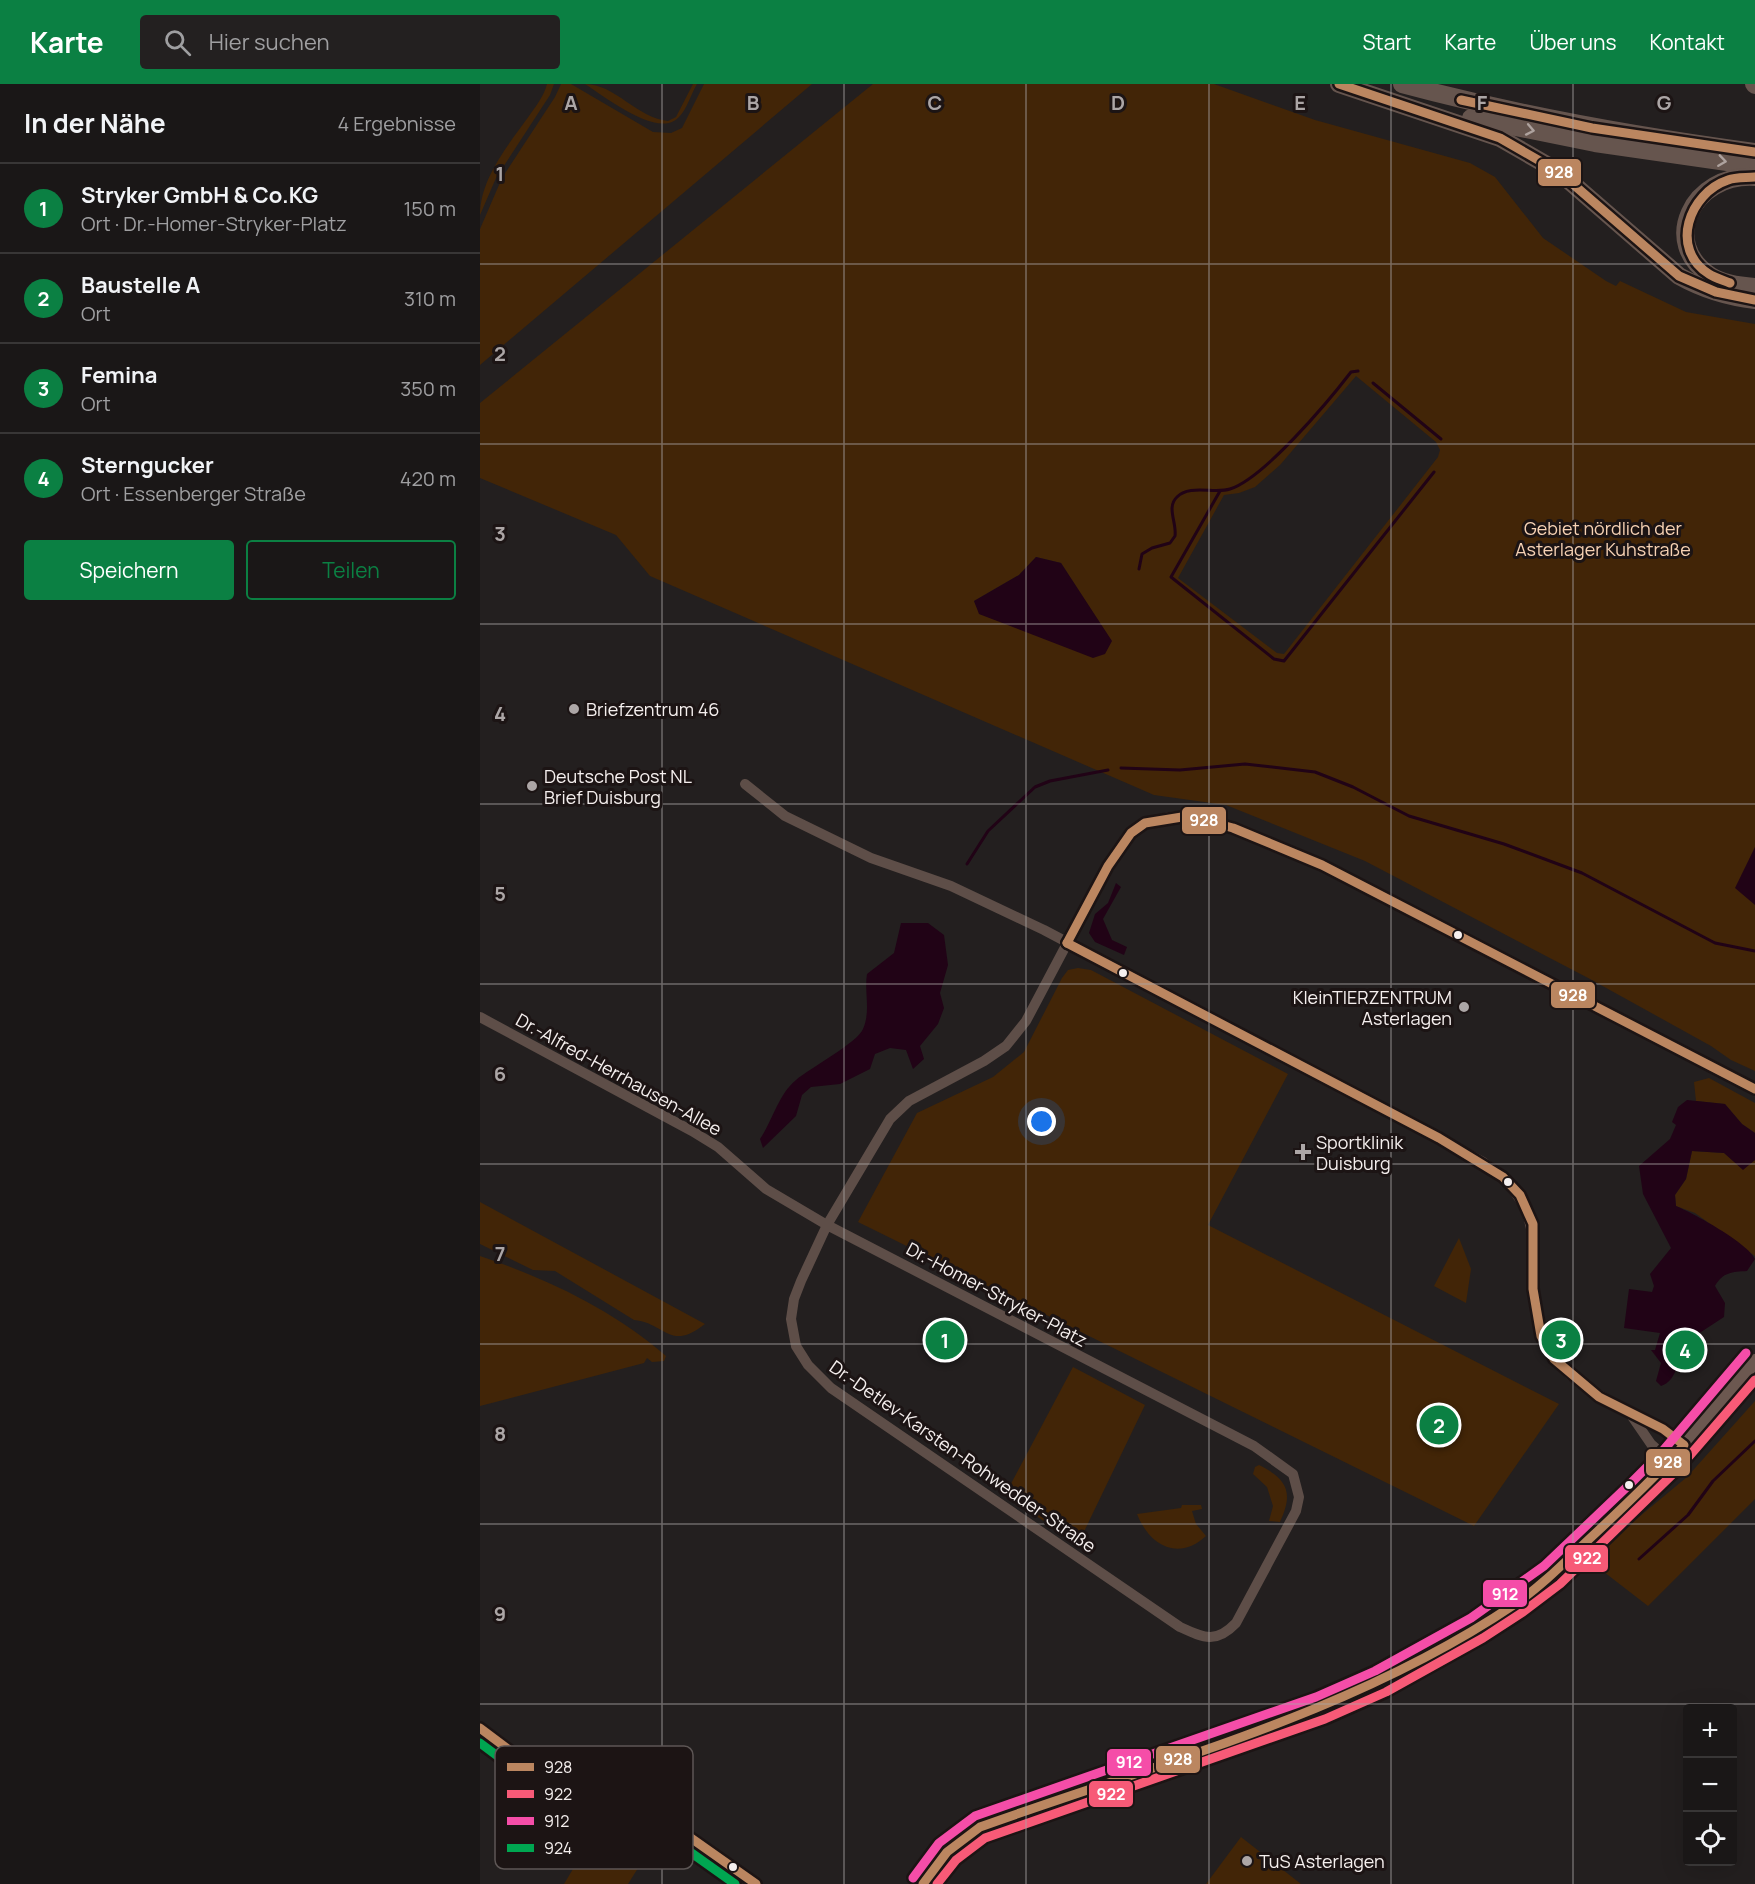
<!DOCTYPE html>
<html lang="de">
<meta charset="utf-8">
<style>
body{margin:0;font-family:Manrope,sans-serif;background:#232020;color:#f1f3f6}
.controls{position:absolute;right:18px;bottom:18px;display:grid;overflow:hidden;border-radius:6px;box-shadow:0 6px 24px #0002}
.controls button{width:54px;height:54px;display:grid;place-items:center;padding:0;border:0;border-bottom:2px solid #383636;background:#1a1717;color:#f1f3f6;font:30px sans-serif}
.you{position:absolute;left:562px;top:1038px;width:21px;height:21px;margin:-15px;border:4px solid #fff;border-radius:50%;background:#1a73e8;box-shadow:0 0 0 9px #1a73e833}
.badge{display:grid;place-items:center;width:39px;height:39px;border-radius:50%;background:#0b8043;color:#fff;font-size:20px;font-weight:700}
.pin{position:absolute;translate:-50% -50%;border:3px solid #fff;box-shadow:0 2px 6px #0006}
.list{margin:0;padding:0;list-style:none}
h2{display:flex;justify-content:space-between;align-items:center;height:78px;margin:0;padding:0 24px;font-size:26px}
h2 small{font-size:20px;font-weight:400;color:#9f9fa1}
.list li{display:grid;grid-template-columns:39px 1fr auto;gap:18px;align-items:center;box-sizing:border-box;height:90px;padding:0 24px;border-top:2px solid #383636}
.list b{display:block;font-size:22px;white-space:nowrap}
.list p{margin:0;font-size:20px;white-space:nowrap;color:#9f9fa1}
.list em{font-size:20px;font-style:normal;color:#9f9fa1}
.actions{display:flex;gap:12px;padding:18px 24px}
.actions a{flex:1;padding:14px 0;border:2px solid #0b8043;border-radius:6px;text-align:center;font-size:21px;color:#0b8043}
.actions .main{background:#0b8043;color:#fff}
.icon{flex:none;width:33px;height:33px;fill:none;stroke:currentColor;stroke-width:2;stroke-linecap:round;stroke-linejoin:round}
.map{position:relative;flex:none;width:1275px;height:1800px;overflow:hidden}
header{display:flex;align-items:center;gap:36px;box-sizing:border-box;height:84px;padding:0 30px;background:#0b8043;color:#fff}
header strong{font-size:28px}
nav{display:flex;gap:33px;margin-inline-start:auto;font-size:21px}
.search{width:420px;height:54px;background:#232020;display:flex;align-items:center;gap:15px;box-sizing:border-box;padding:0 21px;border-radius:6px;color:#9f9fa1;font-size:22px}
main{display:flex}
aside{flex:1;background:#1a1717}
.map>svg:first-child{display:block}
.green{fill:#422507;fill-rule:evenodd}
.water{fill:#210316}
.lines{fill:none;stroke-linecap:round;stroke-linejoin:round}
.stream{stroke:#210316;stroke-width:3}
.street{stroke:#5e4e48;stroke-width:10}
.secondary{stroke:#6c5850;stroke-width:14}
.highway{stroke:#66554e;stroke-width:18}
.bus-1-casing{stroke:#1c1414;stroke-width:14}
.bus-2-casing{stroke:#1c1414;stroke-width:14}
.bus-3-casing{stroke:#1c1414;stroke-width:14}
.bus-4-casing{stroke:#1c1414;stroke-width:14}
.bus-1{stroke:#bb8660;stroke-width:9}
.bus-2{stroke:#f75a77;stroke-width:9}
.bus-3{stroke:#f54da8;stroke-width:9}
.bus-4{stroke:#00a651;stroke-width:9}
.oneway{stroke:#aea29e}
.grid{fill:none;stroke:#aca6a6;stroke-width:1.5;stroke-opacity:0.55}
.poi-dot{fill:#aca6a6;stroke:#1c1414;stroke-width:2}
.bus-dot{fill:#f5efee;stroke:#1c1414;stroke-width:2}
.labels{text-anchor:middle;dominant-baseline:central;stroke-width:6;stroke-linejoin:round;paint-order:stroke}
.park-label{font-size:18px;fill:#f7d2b4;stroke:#1c1414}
.poi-label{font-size:18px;fill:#f5efee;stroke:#1c1414;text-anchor:start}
.street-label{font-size:18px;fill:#f5efee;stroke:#1c1414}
.key{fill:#1c1414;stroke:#5d5655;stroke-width:1.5}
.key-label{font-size:16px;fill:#f5efee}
.grid-label{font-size:20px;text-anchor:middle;font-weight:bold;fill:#aca6a6;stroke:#1c1414;stroke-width:6;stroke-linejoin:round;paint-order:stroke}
.line-badge{stroke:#1c1414;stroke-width:2}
.badge-label{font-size:16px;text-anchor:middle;font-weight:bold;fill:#fff}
</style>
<header>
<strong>Karte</strong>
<div class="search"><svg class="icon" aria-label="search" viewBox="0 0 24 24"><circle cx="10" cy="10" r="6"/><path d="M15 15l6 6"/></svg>Hier suchen</div>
<nav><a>Start</a><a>Karte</a><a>Über uns</a><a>Kontakt</a></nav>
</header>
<main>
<aside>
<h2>In der Nähe<small>4 Ergebnisse</small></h2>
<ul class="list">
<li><span class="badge">1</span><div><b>Stryker GmbH &amp; Co.KG</b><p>Ort · Dr.-Homer-Stryker-Platz</p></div><em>150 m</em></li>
<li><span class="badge">2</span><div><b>Baustelle A</b><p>Ort</p></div><em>310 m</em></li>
<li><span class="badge">3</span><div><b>Femina</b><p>Ort</p></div><em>350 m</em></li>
<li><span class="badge">4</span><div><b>Sterngucker</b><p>Ort · Essenberger Straße</p></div><em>420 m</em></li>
</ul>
<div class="actions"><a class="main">Speichern</a><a>Teilen</a></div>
</aside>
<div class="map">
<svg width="1275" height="1800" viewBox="0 0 1275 1800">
<rect width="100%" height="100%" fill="#231f1f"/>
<!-- green -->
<g class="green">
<path d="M67,0H74L70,11L16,94L0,131C0,95 28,61 49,32C56,22 64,12 67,0Z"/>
<path d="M81,0H91L173,48L191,49L202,44L224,0H332L0,281V145L22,94L75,13Z"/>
<path d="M105,0C135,0 157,34 188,37L196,33L213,0H217C211,10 207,25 199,33C179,56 124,12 105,0Z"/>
<path d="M393,0H734L835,36L990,79L1015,93L1063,154L1126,197L1136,202L1140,197L1206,228L1275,240V987L1251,976L1231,962L1110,895L885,777L746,721L674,711L170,492L136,451L0,394V319ZM876,292L956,358L960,366L958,373L804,570L797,569L698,494L744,411L759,409L775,403L800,381ZM556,473L581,479L631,557L532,542L500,530L494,517L539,491Z"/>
<path d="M598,884L611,886L808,990L728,1141L1079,1320L994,1442L378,1138L437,1029L513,993L544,968L582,894L588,886Z"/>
<path d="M1229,994L1275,1019V1049L1262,1040L1245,1020L1216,1017L1214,998Z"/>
<path d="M1212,1067L1244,1069L1263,1085L1275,1076V1172L1215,1129L1196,1122L1195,1111L1206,1095Z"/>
<path d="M0,1118L225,1240C189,1268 186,1239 154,1236L75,1187L53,1186L0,1160Z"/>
<path d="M979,1154L991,1185L986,1219L954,1202Z"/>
<path d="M0,1172C67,1195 132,1225 186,1272L184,1277L172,1278L167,1274L164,1279L0,1322Z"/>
<path d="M593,1283L665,1321L598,1460L525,1411Z"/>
<path d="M1275,1317V1415L1168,1522L1124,1488L1112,1472L1207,1393Z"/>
<path d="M779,1381C807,1395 814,1408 800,1438L789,1437L793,1422L787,1403L773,1390L775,1383Z"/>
<path d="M702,1421H721L722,1425L712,1427L716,1440L726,1452C698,1478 669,1461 657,1430L701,1424Z"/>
<path d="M111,1714L152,1728L182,1746L148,1800H84L99,1775L91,1769Z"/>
<path d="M761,1753L821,1800H726Z"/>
</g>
<!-- water -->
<g class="water">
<path d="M556,473L581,479L632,557L625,570L613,574L499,530L494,517L539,491Z"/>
<path d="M1275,763V821L1255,804Z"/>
<path d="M636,799L641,803L623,835L632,856L647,863L644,871L615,858L609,849L615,830L628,819Z"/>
<path d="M421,839H448L464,851L468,881L460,909L464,924L458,940L440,962L444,975L433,985L426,966L410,964L395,970L390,985L360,1000L331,1003L322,1011L316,1032L283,1064L280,1055C293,1036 298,1011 316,996C330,984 377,959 383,945C391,927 384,908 387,890L414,869Z"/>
<path d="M1207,1016L1245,1020L1262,1040L1275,1049V1076L1263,1086L1244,1069L1212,1067L1206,1095L1195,1111L1196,1122C1213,1129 1268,1159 1275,1175L1267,1187C1252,1188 1243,1188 1235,1202L1245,1219L1244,1233L1201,1261C1198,1276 1198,1296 1181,1302L1176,1297L1181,1279L1171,1266H1175L1180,1249L1144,1244L1149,1205L1172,1208L1174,1202L1170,1190L1191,1164L1163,1110L1159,1082L1190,1055L1196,1041L1192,1038L1198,1023Z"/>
</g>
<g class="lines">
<!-- stream -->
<g class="stream">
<path d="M893,299L961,355"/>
<path d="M740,407L691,493L794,575L804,577L954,388"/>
<path d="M659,485L662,470L672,464L690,459L695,452C697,439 686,423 697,413C709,400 735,410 750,405C784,394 848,318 871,288L878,287"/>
<path d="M641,684L700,686L765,680L835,688L873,703L929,732L1024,760L1102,789L1235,859L1275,867"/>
<path d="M487,780L508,747L555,703L570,697L628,686"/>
<path d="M1159,1475L1208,1431L1233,1397L1275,1357"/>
</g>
<!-- street -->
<g class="street">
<path d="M265,700L305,732L391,774L471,802L564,846L1003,1078C1072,1129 1045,1161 1058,1233C1060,1248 1064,1263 1074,1275C1109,1316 1164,1328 1204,1361"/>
<path d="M0,933L212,1047L238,1063L286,1105L347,1141L774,1362L813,1390L819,1413L816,1427L756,1539C736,1560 724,1554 700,1543L351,1304L328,1281L316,1262L311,1235L314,1215L321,1197L347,1141L410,1035L429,1017L504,977L526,962L546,937L628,782L651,749L665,739L689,733L708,732L753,744L842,781L1275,1005"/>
<path d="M1149,1328L1171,1360L1190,1377"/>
<path d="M0,1644L45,1678L72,1691L139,1709L167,1723L276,1800"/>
</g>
<!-- secondary -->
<path class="secondary" d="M443,1800C458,1775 474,1758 500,1743L840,1624L900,1598L997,1544L1036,1519L1072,1491L1158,1409L1190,1377L1275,1277"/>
<!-- highway -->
<g class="highway">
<path d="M859,0L1020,54L1079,88L1199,192C1224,206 1247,213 1275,216"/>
<path d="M922,0C1038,31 1155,52 1275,68"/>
<path d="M1274,0L1275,1"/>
<path d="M991,34L1115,59L1275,82"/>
<path d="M1275,93C1212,89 1179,159 1231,192C1243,200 1261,202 1275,203"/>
</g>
<!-- bus-1 casing -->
<g class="bus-1-casing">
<g id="bus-1">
<path d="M859,0L1020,54L1079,88L1199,192L1236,208L1275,216"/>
<path d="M981,16L1112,44L1275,68"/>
<path d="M1250,199C1243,196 1235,194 1229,190C1189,165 1209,109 1248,96C1256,93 1266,94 1275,93"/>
<path d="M587,859L628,782L651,749L665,739L708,732L753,744L842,781L1275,1005"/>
<path d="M0,1644L45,1678L72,1691L139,1709L167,1723L276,1800"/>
<path d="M443,1800L467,1768L500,1743C681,1678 874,1629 1035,1520C1060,1503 1082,1481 1104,1460C1138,1428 1173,1396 1204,1361L1183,1345L1119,1313L1074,1275L1061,1252L1053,1205V1140L1040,1111L1023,1093L959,1054L587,859"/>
</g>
</g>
<!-- bus-2 casing -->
<g class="bus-2-casing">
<path id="bus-2" d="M457,1800L476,1776L505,1754L845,1635L906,1608L1003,1554L1043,1528L1080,1500L1198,1385L1275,1296"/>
</g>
<!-- bus-3 casing -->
<g class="bus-3-casing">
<path id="bus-3" d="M433,1794L459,1759L495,1732L836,1613L895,1587L991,1534L1064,1482L1150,1400L1181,1369L1266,1269"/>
</g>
<!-- bus-4 casing -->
<g class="bus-4-casing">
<path id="bus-4" d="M0,1659L39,1688L67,1702L135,1720L161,1733L255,1800"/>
</g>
<!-- bus-1 -->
<use href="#bus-1" class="bus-1"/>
<!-- bus-2 -->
<use href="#bus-2" class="bus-2"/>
<!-- bus-3 -->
<use href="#bus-3" class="bus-3"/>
<!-- bus-4 -->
<use href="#bus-4" class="bus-4"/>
</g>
<!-- one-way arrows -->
<defs><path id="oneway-chevron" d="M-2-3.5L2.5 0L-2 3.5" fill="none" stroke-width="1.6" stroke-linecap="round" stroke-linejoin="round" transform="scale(1.5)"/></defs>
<g class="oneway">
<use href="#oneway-chevron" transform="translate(1050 46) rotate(11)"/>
<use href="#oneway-chevron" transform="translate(1242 77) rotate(8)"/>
</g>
<!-- grid -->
<path class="grid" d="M182,0V1800M364,0V1800M546,0V1800M729,0V1800M911,0V1800M1093,0V1800M0,180H1275M0,360H1275M0,540H1275M0,720H1275M0,900H1275M0,1080H1275M0,1260H1275M0,1440H1275M0,1620H1275"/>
<!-- markers -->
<g class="poi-dot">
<circle cx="94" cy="625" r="6"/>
<circle cx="52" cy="702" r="6"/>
<circle cx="984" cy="923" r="6"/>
<path d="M820 1059h6v6h6v6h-6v6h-6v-6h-6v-6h6z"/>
<circle cx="767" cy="1777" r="6"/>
</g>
<g class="bus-dot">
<circle cx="978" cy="851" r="5"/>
<circle cx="643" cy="889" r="5"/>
<circle cx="1028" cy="1098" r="5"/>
<circle cx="1149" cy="1401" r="5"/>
<circle cx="253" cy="1783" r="5"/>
</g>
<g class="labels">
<!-- park labels -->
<g class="park-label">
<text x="1123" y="444">Gebiet nördlich der<tspan x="1123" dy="21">Asterlager Kuhstraße</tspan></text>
</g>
<!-- poi labels -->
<g class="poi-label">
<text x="106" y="625">Briefzentrum 46</text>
<text x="64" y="692">Deutsche Post NL<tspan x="64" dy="21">Brief Duisburg</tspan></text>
<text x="972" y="913" text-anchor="end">KleinTIERZENTRUM<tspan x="972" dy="21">Asterlagen</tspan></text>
<text x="836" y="1058">Sportklinik<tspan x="836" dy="21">Duisburg</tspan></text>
<text x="779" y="1777">TuS Asterlagen</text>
</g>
<!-- street labels -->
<g class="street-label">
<text transform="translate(139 990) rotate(29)">Dr.-Alfred-Herrhausen-Allee</text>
<text transform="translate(517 1210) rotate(28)">Dr.-Homer-Stryker-Platz</text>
<text transform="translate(483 1372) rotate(35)">Dr.-Detlev-Karsten-Rohwedder-Straße</text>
</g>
</g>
<!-- legend -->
<rect x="15" y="1662" width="198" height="123" rx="9" class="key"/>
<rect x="27" y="1679" width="27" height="8" fill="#bb8660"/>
<rect x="27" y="1706" width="27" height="8" fill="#f75a77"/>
<rect x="27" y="1733" width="27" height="8" fill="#f54da8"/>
<rect x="27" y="1760" width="27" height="8" fill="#00a651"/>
<g class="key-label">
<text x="64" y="1689">928</text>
<text x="64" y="1716">922</text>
<text x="64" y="1743">912</text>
<text x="64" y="1770">924</text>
</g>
<g class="grid-label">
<text x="91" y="26">A</text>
<text x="273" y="26">B</text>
<text x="455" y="26">C</text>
<text x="638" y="26">D</text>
<text x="820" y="26">E</text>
<text x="1002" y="26">F</text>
<text x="1184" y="26">G</text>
<text x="20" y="97">1</text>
<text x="20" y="277">2</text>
<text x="20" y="457">3</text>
<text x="20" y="637">4</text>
<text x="20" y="817">5</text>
<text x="20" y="997">6</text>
<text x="20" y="1177">7</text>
<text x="20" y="1357">8</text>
<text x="20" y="1537">9</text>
</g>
<g class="line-badge">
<rect x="1057" y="74" width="45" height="29" rx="6" fill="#bb8660"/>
<rect x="701" y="722" width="46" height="29" rx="6" fill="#bb8660"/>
<rect x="1070" y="897" width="46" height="28" rx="6" fill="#bb8660"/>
<rect x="1165" y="1364" width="46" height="29" rx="6" fill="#bb8660"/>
<rect x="1084" y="1460" width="45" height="29" rx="6" fill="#f75a77"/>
<rect x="1002" y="1495" width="46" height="29" rx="6" fill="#f54da8"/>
<rect x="675" y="1661" width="46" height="29" rx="6" fill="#bb8660"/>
<rect x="626" y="1664" width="46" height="29" rx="6" fill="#f54da8"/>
<rect x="608" y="1696" width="46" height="28" rx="6" fill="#f75a77"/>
</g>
<g class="badge-label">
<text x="1079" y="94">928</text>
<text x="724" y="742">928</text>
<text x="1093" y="917">928</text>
<text x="1188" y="1384">928</text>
<text x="1107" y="1480">922</text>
<text x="1025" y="1516">912</text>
<text x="698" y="1681">928</text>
<text x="649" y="1684">912</text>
<text x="631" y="1716">922</text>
</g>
</svg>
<div class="controls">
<button>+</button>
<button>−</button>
<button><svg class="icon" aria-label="locate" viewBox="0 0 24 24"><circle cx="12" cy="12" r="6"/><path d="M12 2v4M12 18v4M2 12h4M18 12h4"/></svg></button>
</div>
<div class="you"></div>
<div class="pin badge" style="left:465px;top:1256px">1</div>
<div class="pin badge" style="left:959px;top:1341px">2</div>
<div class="pin badge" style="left:1081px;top:1256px">3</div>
<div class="pin badge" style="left:1205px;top:1266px">4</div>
</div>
</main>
